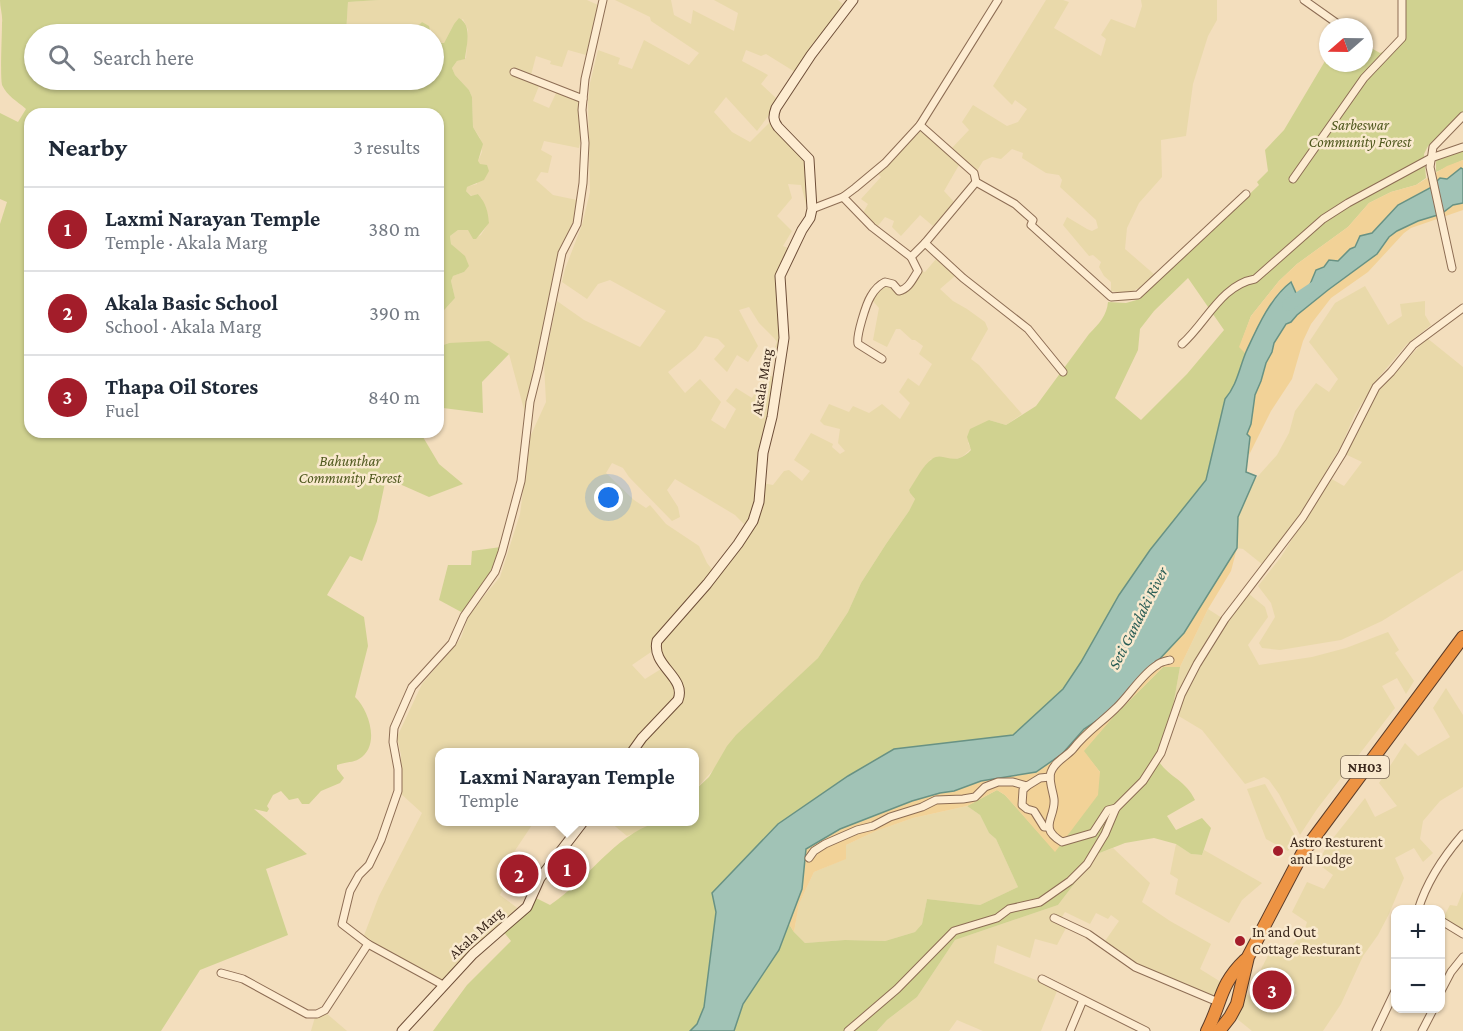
<!DOCTYPE html>
<meta charset="utf-8">
<style>
body{margin:0;font-family:"Crimson Pro",serif;background:#f6f6f7;color:#1f2937}
.controls{position:absolute;right:18px;bottom:18px;display:grid;overflow:hidden;border-radius:12px;box-shadow:0 2px 4px #0004}
.controls button{width:54px;height:54px;display:grid;place-items:center;padding:0;border:0;border-bottom:2px solid #e0e1e3;background:#fff;color:#1f2937;font:30px sans-serif}
.compass{position:absolute;left:1319px;top:18px;width:54px;height:54px;border-radius:50%;background:#fff;box-shadow:0 2px 4px #0004;rotate:250deg}
.you{position:absolute;left:609px;top:498px;width:21px;height:21px;margin:-15px;border:4px solid #fff;border-radius:50%;background:#1a73e8;box-shadow:0 0 0 9px #1a73e833}
.badge{display:grid;place-items:center;width:39px;height:39px;border-radius:50%;background:#a31d2a;color:#fff;font-size:20px;font-weight:700}
.pin{position:absolute;translate:-50% -50%;border:3px solid #fff;box-shadow:0 2px 6px #0006}
.popup{position:absolute;left:435px;top:748px;width:264px;height:78px;box-sizing:border-box;display:grid;place-content:center;border-radius:12px;background:#fff;filter:drop-shadow(0 2px 4px #0005);font-size:20px;white-space:nowrap;color:#747a83}
.popup b{font-size:22px;color:#1f2937}
.popup::after{content:'';position:absolute;left:50%;top:100%;margin-left:-12px;border:12px solid transparent;border-top-color:#fff}
.list{margin:0;padding:0;list-style:none}
h2{display:flex;justify-content:space-between;align-items:center;height:78px;margin:0;padding:0 24px;font-size:26px}
h2 small{font-size:20px;font-weight:400;color:#747a83}
.list li{display:grid;grid-template-columns:39px 1fr auto;gap:18px;align-items:center;box-sizing:border-box;height:84px;padding:0 24px;border-top:2px solid #e0e1e3}
.list b{display:block;font-size:22px;white-space:nowrap}
.list p{margin:0;font-size:20px;white-space:nowrap;color:#747a83}
.list em{font-size:20px;font-style:normal;color:#747a83}
.icon{flex:none;width:33px;height:33px;fill:none;stroke:currentColor;stroke-width:2;stroke-linecap:round;stroke-linejoin:round}
.map{position:relative;flex:none;width:1463px;height:1031px;overflow:hidden}
.search{position:absolute;background:#fff;box-shadow:0 2px 4px #0004;left:24px;top:24px;width:420px;height:66px;display:flex;align-items:center;gap:15px;box-sizing:border-box;padding:0 21px;border-radius:33px;color:#747a83;font-size:22px}
.panel{position:absolute;background:#fff;box-shadow:0 2px 4px #0004;left:24px;top:108px;width:420px;height:330px;border-radius:18px}
.map>svg:first-child{display:block}
.farmland{fill:#e9d9aa}
.green{fill:#d0d290;fill-rule:evenodd}
.sand{fill:#f2d297}
.water{fill:#a1c3b6;stroke:#689284;stroke-width:1.5}
.lines{fill:none;stroke-linecap:round;stroke-linejoin:round}
.river{stroke:#a1c3b6;stroke-width:12}
.street-casing{stroke:#8d6d54;stroke-width:9}
.secondary-casing{stroke:#6e4e38;stroke-width:11}
.highway-casing{stroke:#5a3b29;stroke-width:14}
.street{stroke:#fdecd1;stroke-width:7}
.secondary{stroke:#fdecd1;stroke-width:9}
.highway{stroke:#ed9343;stroke-width:12}
.poi-dot{fill:#a31d2a;stroke:#f9e9ce;stroke-width:2}
.labels{text-anchor:middle;dominant-baseline:central;stroke-width:5;stroke-linejoin:round;paint-order:stroke}
.shield{fill:#f9e9ce;stroke:#736151;stroke-width:1.5}
.shield-label{font-size:14px;font-weight:bold;fill:#3a271b}
.park-label{font-size:15px;font-style:italic;fill:#50591f;stroke:#f9e9ce}
.street-label{font-size:15px;fill:#3a271b;stroke:#f9e9ce}
.poi-label{font-size:15px;fill:#3a271b;stroke:#f9e9ce;text-anchor:start}
.water-label{font-size:16px;font-style:italic;fill:#285c54;stroke:#f9e9ce}
</style>
<div class="map">
<svg width="1463" height="1031" viewBox="0 0 1463 1031">
<rect width="100%" height="100%" fill="#f3debd"/>
<!-- farmland -->
<g class="farmland">
<path d="M379,0H587L598,5L586,55L568,50L562,67L550,64L551,61L536,56L531,75L530,81L539,86L533,101L549,108L557,91L579,100L581,138L579,148L544,141L541,150L552,156L548,173L541,172L536,180L553,195L577,200L573,222L558,252L525,413L509,354L449,343L438,347V317L455,298L451,281L453,276L464,272L461,254L451,244L450,236L458,230H469L473,239L481,235L489,222L482,199L478,194L472,196L466,191V187L477,184L478,161L482,152L480,138L473,127L472,97L469,90L455,75L452,68L457,61L466,58L468,30L463,19L454,24L444,43L439,45L434,43V34H431V30L422,22L409,34H346L348,2Z"/>
<path d="M615,0H671L674,15L691,24L693,10L734,31L738,13L714,0H838L843,4L795,72L766,54L761,56L746,50L742,61L768,75L761,84L776,98L769,115L757,131L726,97L714,112L732,132L750,142L771,121L806,160L810,204H806L801,185L788,184L792,198L777,216L792,231L783,246L788,248L777,274L782,323L779,349L775,347L777,342L774,338L759,323L749,307L739,310L758,346L748,362L737,355L727,372L714,359L725,346L718,339L705,336L696,349L668,372L685,393L700,379L721,402L711,420L725,429L736,409L726,401L736,388L752,398L766,375L774,377L757,503L746,526L735,515L675,479L667,490L678,507L680,517L672,521L629,477L623,468L612,463L606,473L634,500L646,508L650,505L666,524L699,546L707,563L714,572L652,645L651,652L632,665L645,679L661,669L676,689L675,699L627,752H440V822H534L512,855L497,873L507,880L500,895L520,910L494,929L442,981L363,938L379,896L422,813L400,793L401,755L397,737L422,684L461,638L469,614L500,577L520,514L530,437L546,402L544,364L557,301L584,320L640,347L666,311L610,280L598,284L587,299L562,282L565,269L582,225L590,192L588,102L590,83L598,50L620,58L618,64L632,69L644,40L689,65L699,53L651,21L650,17Z"/>
<path d="M1046,0H1063L1069,2L1054,28L1101,56L1106,39L1101,35L1111,19L1135,28L1142,6L1141,0H1217V20L1208,36L1193,84L1186,136L1161,140L1162,177L1139,203L1127,228L1125,249L1155,275L1141,287L1133,291L1121,293L1111,291V282L1104,276L1099,267L1101,262L1093,255L1089,256L1063,225L1067,217L1087,229L1092,231L1098,228L1096,220L1060,187L1062,180L1059,175L1046,173L1022,158L1023,153L1012,149L1001,159L992,157L983,161L975,174L950,150L969,130L962,122L973,105L1007,126L1018,122L1027,109L1015,100L1012,105L993,86Z"/>
<path d="M921,130L959,165L944,191L954,202L933,226L920,215L901,236L892,227L894,221L885,217L877,227L863,213L868,204L861,199L881,177L877,173Z"/>
<path d="M936,259L955,276L940,289L953,301L967,309L985,322L988,329L971,359L979,365L1022,414L1006,425L989,420L968,443L971,449L962,457L952,460L931,459L909,490L910,493L915,499L909,511L886,544L861,583L848,612L818,658L794,681L695,790L694,752H634L682,699L658,649L665,635L704,595L753,526L762,483L773,485L784,471L789,470L802,481L810,471L794,460L811,433L833,444L832,447L840,454L845,451L838,443L840,429L824,425L820,421L829,404L849,412L853,406L869,413L882,404L900,419L910,403L899,392L908,378L919,386L932,364L919,354L923,346L915,340H912L900,329H896L887,347L873,340L879,308L871,299L875,293L886,284L899,293L920,270L925,272Z"/>
<path d="M1365,286L1388,325L1402,316L1400,304L1425,301V315L1431,325L1407,344L1379,377L1355,414L1342,444L1304,510L1263,565L1243,549L1237,548L1238,517L1251,484L1277,455L1289,433L1295,411L1316,383L1329,392L1338,379L1309,342L1335,303Z"/>
<path d="M1427,338L1463,367V570L1382,621L1341,640L1280,650L1262,648L1259,643L1275,617L1271,603L1258,586L1281,557L1330,478L1344,486L1362,462L1345,454L1377,392Z"/>
<path d="M1243,589L1265,607L1268,617L1248,645L1259,665L1312,657L1346,648L1388,632L1399,650L1395,653L1414,681L1406,694L1397,678L1382,686L1395,708L1317,809L1300,835L1279,794L1269,780L1264,777L1245,784L1202,730L1172,712L1180,667L1208,609L1222,618Z"/>
<path d="M1446,688L1463,715V787L1440,801L1423,821L1420,839L1433,853L1423,862L1414,848L1395,858L1404,878L1389,914L1378,935L1363,956L1341,1004L1323,1031H1252L1236,1018L1245,993L1273,1013L1281,1004L1286,1006L1297,995L1261,969L1271,950L1282,956L1304,932L1307,922L1292,912L1307,882L1324,889L1333,875L1318,864L1326,847L1365,798L1375,817L1397,806L1379,783L1405,743L1418,756L1450,737L1433,708Z"/>
<path d="M1265,784L1297,839L1288,851L1266,839L1247,789Z"/>
<path d="M967,806L980,815L989,833L996,839L1018,887L980,905L927,899L922,924L915,932L885,941L845,940L805,943L794,932L799,904L814,872L845,859L846,845L876,831L913,818Z"/>
<path d="M610,822H659L627,836Z"/>
<path d="M1176,844L1191,854L1202,855L1204,850L1262,883L1242,900L1229,923L1175,894L1178,879L1170,874Z"/>
<path d="M1113,848L1150,883L1142,902L1170,921L1211,944L1200,969L1221,982L1212,997L1135,965L1119,953L1105,941L1119,921L1111,915L1108,919L1096,913L1090,924L1065,912L1058,923L1066,928L1057,945L1035,939L1030,958L997,945L994,963L1041,982L1057,991L1041,1031H983L957,1020L949,1031H877L887,1020L917,997L955,940L1058,905L1097,854Z"/>
<path d="M1463,891V930L1443,918L1450,905L1457,906Z"/>
<path d="M326,1013L347,1031H311L315,1017Z"/>
</g>
<!-- green -->
<g class="green">
<path d="M0,0H379L348,2L346,34H34V80H434V43H444L454,24L459,18C473,25 466,47 465,59L457,61L452,68L455,75L469,90L472,97L473,127L483,144L478,161L480,164L487,165L489,171L484,180L467,187L466,191L471,196L478,194C486,203 488,212 489,223L476,239H473L468,230H458L450,236L451,244L465,256L469,266L464,272L453,276L451,281L455,298L438,317V114H30V432H426L423,437L439,464L463,484L429,497L386,478L377,521L362,561L350,556L327,595L364,617L368,646L355,697C369,710 381,746 359,759C352,763 344,762 337,765V769L344,778L340,783L321,791L309,804H302L298,798L289,800L281,791L273,795L267,806L269,809L267,812L254,809L307,854L266,869L288,935L200,970L161,1031H0V224L7,202L0,199V113L18,122L26,109C17,101 7,96 2,85C0,74 2,38 2,23C3,16 0,8 0,0Z"/>
<path d="M1405,0H1463V112L1428,146L1424,154L1426,178L1416,185L1391,192L1369,203L1348,227L1297,264L1279,281L1251,316L1240,346L1246,354L1234,389L1225,399L1206,480L1150,550L1119,595L1081,662L1063,689L1013,735L894,749L848,776L778,824L712,893L716,912L704,1007L697,1024L690,1031H433L467,985L511,941L502,930L534,897L550,905C588,880 612,837 657,822C668,819 683,822 694,822L695,790L709,777L727,746L736,735L818,658L848,612L861,583L886,544L909,511L915,499L910,493L909,490C916,480 923,465 932,459C944,450 953,469 971,450L967,437L970,429L989,420L1006,425L1036,406L1089,334C1099,324 1107,315 1108,302L1126,303L1140,299L1259,185L1257,182L1268,171L1265,150L1284,130L1328,56V63H1364V44L1380,53L1392,48L1381,59L1385,62L1404,40ZM1188,278L1224,330L1187,374L1141,420L1115,398L1138,350L1140,329L1154,311Z"/>
<path d="M422,22L429,26L431,34H409Z"/>
<path d="M1463,150V160L1436,172V159Z"/>
<path d="M489,341L509,354L482,382L483,413L443,408L438,415V347L449,343Z"/>
<path d="M501,547L487,579L463,613L439,600L448,565H471L472,551Z"/>
<path d="M1163,667H1180L1172,712L1157,759C1169,778 1185,779 1195,800L1167,816L1176,830L1202,818L1211,828L1202,855L1191,854L1176,844L1154,838L1125,843L1097,854L1058,905L955,940L917,997L887,1020L877,1031H734L743,1004L779,950L789,924L794,932L805,943L845,940L885,941L915,932L922,924L927,899L980,905L1018,887L996,839L989,833L980,815L967,806L997,790L1005,795L1055,851L1100,772L1083,751L1114,716Z"/>
</g>
<!-- sand -->
<g class="sand">
<path d="M1463,160V169L1402,203L1372,233L1357,240L1355,247L1338,261L1327,262L1324,267C1306,272 1315,301 1296,293L1292,282C1271,292 1256,332 1246,354L1239,347L1251,316L1279,281L1297,264L1348,227L1369,203L1391,192L1416,185L1447,166Z"/>
<path d="M1463,203V210L1411,228L1404,233L1368,272L1331,298L1311,324L1303,341L1292,379L1271,411L1249,455L1250,437L1247,434L1251,424L1255,395L1261,381L1266,363L1272,352L1274,343L1286,324L1291,322L1297,315L1328,290L1377,254L1390,237L1397,231L1411,224L1444,212L1453,205Z"/>
<path d="M1237,548L1231,571L1208,609L1180,667H1163L1114,716L1084,751L1100,772L1098,795L1055,852L1005,795L997,790L967,806L913,818L876,831L846,845V859L814,872L799,904L794,932L789,924L802,889L806,849L840,829L912,801L940,793L954,791L981,781L1035,772L1062,754L1084,729L1101,718L1184,633Z"/>
</g>
<!-- water -->
<path class="water" d="M1461,168L1463,169V203L1453,205L1441,214L1418,221L1397,231L1389,237L1377,254L1328,290L1297,315L1291,322L1286,324L1274,343L1272,352L1266,363L1261,381L1255,395L1251,424L1247,434L1250,437L1246,472L1256,476L1238,517L1237,548L1184,633L1124,697L1101,718L1084,729L1062,754L1036,772L981,781L954,791L940,793L912,801L840,829L806,849L802,889L779,950L743,1004L734,1031H690L697,1024L704,1007L716,912L712,893L778,824L848,776L894,749L1013,735L1063,689L1081,662L1119,595L1150,550L1206,480L1225,399C1237,385 1239,369 1246,352C1257,328 1270,298 1291,282L1296,293L1303,295L1306,294L1316,270L1324,267L1329,260L1338,261L1350,249L1355,247L1360,236L1372,233L1398,205L1430,188L1440,178L1447,179Z"/>
<g class="lines">
<!-- river -->
<path class="river" d="M1288,305L1321,283"/>
<!-- street casing -->
<g class="street-casing">
<g id="street">
<path d="M1304,0L1338,24"/>
<path d="M514,72L583,99"/>
<path d="M920,125L974,173L976,182L1015,204L1033,220L1031,225L1111,297L1138,295L1246,194"/>
<path d="M1293,179L1364,78L1402,38V0"/>
<path d="M843,197L872,227L911,257L925,243L963,278L1028,329L1063,372"/>
<path d="M812,209L843,197L855,188L885,163L920,125L998,0"/>
<path d="M925,243L976,182"/>
<path d="M1452,268L1430,167L1433,147L1463,116"/>
<path d="M1182,344C1206,323 1221,285 1255,279L1323,219L1348,203L1431,158L1463,147"/>
<path d="M882,359L858,344C856,336 866,304 871,296C875,289 879,285 885,282L893,284L899,291C909,289 913,278 918,271L911,257"/>
<path d="M1027,786L1023,790L1022,805L1027,809L1034,811L1044,827H1049"/>
<path d="M1116,808L1108,810L1093,833L1062,842C1037,827 1056,818 1054,799C1053,791 1048,779 1051,772C1055,761 1066,757 1073,749C1085,733 1102,722 1116,708C1129,696 1142,674 1157,665C1160,662 1166,661 1170,660"/>
<path d="M809,858L814,851L825,844L857,830L873,826L890,817L922,807L936,800L963,799L975,797L985,787L998,782H1013L1027,786L1040,778L1050,777"/>
<path d="M1418,910C1427,881 1443,857 1463,834"/>
<path d="M1054,918L1088,934L1135,967L1218,1002"/>
<path d="M1440,920L1463,934"/>
<path d="M221,973L243,979L307,1014H317L325,1010L368,944"/>
<path d="M1042,979L1146,1031"/>
<path d="M443,985L368,944L342,924L350,891L359,875L369,865L381,840L398,791V769L393,742L394,728L412,687L452,643L464,616L495,572L502,552L521,481L530,402L538,370L562,253L577,224L583,183L585,143L582,110L585,79L603,0"/>
<path d="M1440,993L1451,972L1463,957"/>
<path d="M848,1031L897,989L954,931L997,918L1009,909L1040,902L1070,881L1087,864L1105,834L1116,808L1143,781L1161,753L1181,695L1197,664L1225,619L1303,517L1342,454L1376,387L1391,372L1413,345L1463,308"/>
<path d="M1070,1031L1083,1000"/>
<path d="M1376,1031L1396,989"/>
<path d="M1422,1031L1434,1008"/>
</g>
</g>
<!-- secondary casing -->
<g class="secondary-casing">
<g id="secondary">
<path d="M632,752L642,738L678,700C687,677 651,666 657,641L707,584L738,544L753,521L759,502L763,453L772,417L784,338L780,276L802,230L810,218L812,209L809,159L778,127C773,120 773,116 776,108L811,55L853,0"/>
<path d="M402,1031L473,954L527,907L540,878L583,822"/>
</g>
</g>
<!-- highway casing -->
<g class="highway-casing">
<g id="highway">
<path d="M1207,1031C1222,1002 1219,985 1245,960"/>
<path d="M1219,1031L1230,1017L1237,1004L1248,957L1302,854L1463,637"/>
</g>
</g>
<!-- street -->
<use href="#street" class="street"/>
<!-- secondary -->
<use href="#secondary" class="secondary"/>
<!-- highway -->
<use href="#highway" class="highway"/>
</g>
<!-- markers -->
<g class="poi-dot">
<circle cx="1278" cy="851" r="6"/>
<circle cx="1240" cy="941" r="6"/>
</g>
<g class="labels">
<!-- shield labels -->
<rect class="shield" x="1341" y="756" width="48" height="22" rx="4.5"/>
<g class="shield-label">
<text x="1365" y="767">NH03</text>
</g>
<!-- park labels -->
<g class="park-label">
<text x="1360" y="125">Sarbeswar<tspan x="1360" dy="17">Community Forest</tspan></text>
<text x="350" y="461">Bahunthar<tspan x="350" dy="17">Community Forest</tspan></text>
</g>
<!-- street labels -->
<g class="street-label">
<text transform="translate(762 382) rotate(-81)">Akala Marg</text>
<text transform="translate(476 933) rotate(-43)">Akala Marg</text>
</g>
<!-- poi labels -->
<g class="poi-label">
<text x="1290" y="842">Astro Resturent<tspan x="1290" dy="17">and Lodge</tspan></text>
<text x="1252" y="932">In and Out<tspan x="1252" dy="17">Cottage Resturant</tspan></text>
</g>
<!-- water labels -->
<g class="water-label">
<text transform="translate(1138 618) rotate(-63)">Seti Gandaki River</text>
</g>
</g>
</svg>
<div class="controls">
<button>+</button>
<button>−</button>
</div>
<svg class="compass" viewBox="-18 -18 36 36"><path d="M0-13l5 13h-10z" fill="#e53935"/><path d="M0 13l5-13h-10z" fill="#747a83"/></svg>
<div class="you"></div>
<div class="pin badge" style="left:567px;top:868px">1</div>
<div class="popup"><b>Laxmi Narayan Temple</b>Temple</div>
<div class="pin badge" style="left:519px;top:874px">2</div>
<div class="pin badge" style="left:1272px;top:990px">3</div>
<div class="search"><svg class="icon" aria-label="search" viewBox="0 0 24 24"><circle cx="10" cy="10" r="6"/><path d="M15 15l6 6"/></svg>Search here</div>
<section class="panel">
<h2>Nearby<small>3 results</small></h2>
<ul class="list">
<li><span class="badge">1</span><div><b>Laxmi Narayan Temple</b><p>Temple · Akala Marg</p></div><em>380 m</em></li>
<li><span class="badge">2</span><div><b>Akala Basic School</b><p>School · Akala Marg</p></div><em>390 m</em></li>
<li><span class="badge">3</span><div><b>Thapa Oil Stores</b><p>Fuel</p></div><em>840 m</em></li>
</ul>
</section>
</div>
